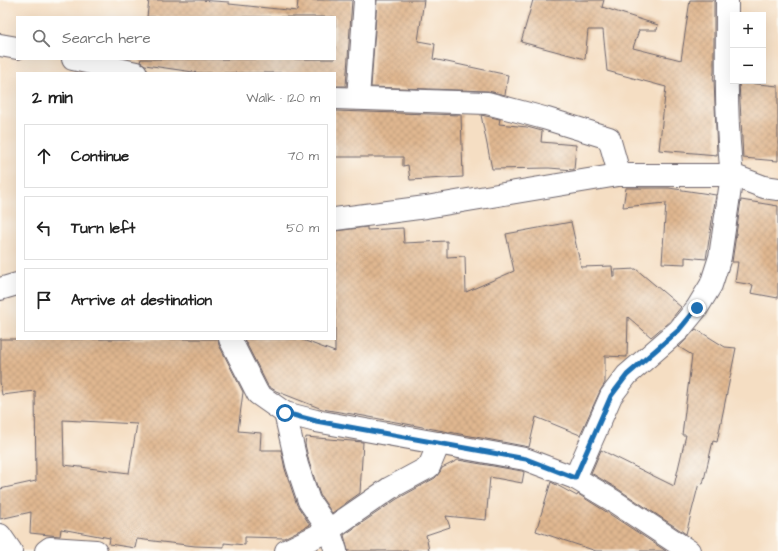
<!DOCTYPE html>
<meta charset="utf-8">
<style>
body{margin:0;font-family:"Architects Daughter",sans-serif;background:#f2f2f2;color:#222}
.controls{position:absolute;right:12px;top:12px;display:grid;overflow:hidden;border-radius:0px;box-shadow:0 4px 16px #0002}
.controls button{width:36px;height:36px;display:grid;place-items:center;padding:0;border:0;border-bottom:1px solid #e0e0e0;background:#fff;color:#222;font:20px sans-serif}
.stop{position:absolute;width:12px;height:12px;margin:-9px;border:3px solid #1f6fb2;border-radius:50%;background:#fff}
.stop.end{background:#1f6fb2;border-color:#fff;box-shadow:0 1px 4px #0008}
.list{margin:0;padding:0;list-style:none}
h2{display:flex;justify-content:space-between;align-items:center;height:52px;margin:0;padding:0 16px;font-size:17px}
h2 small{font-size:13px;font-weight:400;color:#767676}
.list li{display:grid;grid-template-columns:26px 1fr auto;gap:12px;align-items:center;box-sizing:border-box;height:64px;margin:0 8px 8px;padding:0 8px;border:1px solid #e0e0e0;border-radius:0px}
.list b{display:block;font-size:15px;white-space:nowrap}
.list em{font-size:13px;font-style:normal;color:#767676}
.icon{flex:none;width:22px;height:22px;fill:none;stroke:currentColor;stroke-width:2;stroke-linecap:round;stroke-linejoin:round}
.map{position:relative;flex:none;width:778px;height:551px;overflow:hidden}
.search{position:absolute;background:#fff;box-shadow:0 4px 16px #0002;left:16px;top:16px;width:320px;height:44px;display:flex;align-items:center;gap:10px;box-sizing:border-box;padding:0 14px;border-radius:0px;color:#767676;font-size:15px}
.panel{position:absolute;background:#fff;box-shadow:0 4px 16px #0002;left:16px;top:72px;width:320px;height:268px;border-radius:0px}
.map>svg:first-child{display:block}
.building{fill:url(#building-cross-hatch);fill-rule:evenodd}
.lines{fill:none;stroke-linecap:round;stroke-linejoin:round}
.minor-casing{stroke:#6c646b;stroke-width:24}
.minor{stroke:#fff;stroke-width:22}
.route{stroke:#1f6fb2;stroke-width:5}
</style>
<div class="map">
<svg width="778" height="551" viewBox="0 0 778 551">
<defs>
<pattern id="building-cross-hatch" width="8" height="8" patternUnits="userSpaceOnUse"><rect width="8" height="8" fill="#e0b790"/><path d="M0 0l8 8M0 8l8-8" fill="none" stroke="#c09d7d"/></pattern>
</defs>
<rect width="100%" height="100%" fill="#fdfcf7"/>
<filter id="ink" filterUnits="userSpaceOnUse"><feTurbulence type="fractalNoise" baseFrequency=".025" numOctaves="2"/><feDisplacementMap in="SourceGraphic" scale="8" xChannelSelector="R" yChannelSelector="G"/><feConvolveMatrix kernelMatrix="1 2 1 2 8 2 1 2 1" color-interpolation-filters="sRGB"/></filter>
<filter id="wash" filterUnits="userSpaceOnUse"><feTurbulence type="fractalNoise" baseFrequency=".012" numOctaves="4" result="noise"/><feDisplacementMap in="SourceGraphic" scale="16" xChannelSelector="R" yChannelSelector="G"/><feGaussianBlur stdDeviation="0.9" result="paint"/><feColorMatrix in="noise" values="0 0 0 0 0 0 0 0 0 0 0 0 0 0 0 0 0 1.4 0 .05"/><feComposite in="paint" operator="in"/></filter>
<g filter="url(#wash)">
<rect width="100%" height="100%" fill="#f5dec3"/>
<g id="blocks">
<!-- building -->
<g class="building">
<path d="M149,0H199L229,2V4L297,11L298,0H352L346,86H335V73H200L145,65L140,62L141,59H335V17H147Z"/>
<path d="M377,0H424L418,41L435,44L433,59L508,75L505,95L488,91L371,87Z"/>
<path d="M533,0H604L602,7L658,25L657,30H639L633,48L681,60L690,0H714V72L713,80H714L717,155L659,150L666,87L607,71L603,30H588L585,59L521,42Z"/>
<path d="M739,82L778,86V161L743,158Z"/>
<path d="M335,111L461,115L463,177L410,180L408,165L403,166V157H335Z"/>
<path d="M481,115L500,119L499,124L527,127L542,131L541,142L576,145L574,170L549,168L492,169Z"/>
<path d="M626,188H669L716,195L706,259L685,257V264L662,263L666,203L623,207Z"/>
<path d="M741,200L778,206V298L751,293L753,285L735,282L738,262H732Z"/>
<path d="M571,222L581,267L612,266L613,277H615V270L636,269L681,307L670,321L651,337L628,317L627,357L605,356V383L600,391L580,435L536,417L529,447L364,416L322,409L276,391L268,386L244,339H300L335,352V231L367,227V230L403,228L404,243L447,241V257L465,256L466,292L514,271L506,234Z"/>
<path d="M696,329L725,347L736,348L717,442L713,441L703,484L699,483L686,534L618,489L591,473L601,450L674,486L686,435H682L692,355L679,347Z"/>
<path d="M0,339H218L219,345L243,392L238,431L261,433L260,450H281L285,469L297,505L310,525L284,538L245,537V545L224,543V547L195,546L137,539L135,548L109,544L110,538L61,529L60,536L30,533L31,512L0,519V489L36,481L35,391L2,395L0,382ZM63,420L137,424L129,473L64,465Z"/>
<path d="M306,437L363,442L360,493L332,513L320,495L309,462L305,444Z"/>
<path d="M458,460L522,471L524,472L522,483L490,477L486,520L446,516L450,527L426,535L429,551H348L344,535L397,499L435,478L440,472L442,468Z"/>
<path d="M551,482L577,496L578,494L605,511L666,551H596L536,531Z"/>
</g>
</g>
</g>
<g filter="url(#ink)">
<use href="#blocks" fill-opacity="0" stroke="#6c646b" stroke-width="1"/>
<g class="lines">
<!-- minor casing -->
<g class="minor-casing">
<g id="minor">
<path d="M727,0C727,59 725,117 732,175L764,187L778,189"/>
<path d="M0,45L17,48"/>
<path d="M73,59L136,73"/>
<path d="M335,98L487,103L544,118L609,138L617,166L618,175H732L720,257L711,285L697,308L679,330L627,375L611,396L575,478"/>
<path d="M358,98L365,0"/>
<path d="M335,219L426,207L618,175"/>
<path d="M0,289L17,284"/>
<path d="M230,339L258,394L285,413L316,421L525,459L575,478L612,500L689,551"/>
<path d="M285,413L297,465L309,501L329,530L336,551"/>
<path d="M0,535L11,551"/>
<path d="M46,551L50,548L96,551"/>
<path d="M286,551L329,530L390,488L429,467L439,443"/>
</g>
</g>
<!-- minor -->
<use href="#minor" class="minor"/>
</g>
</g>
<g class="lines" filter="url(#ink)">
<!-- route -->
<path class="route" d="M285,413L316,421L526,459L575,478L611,396L627,375L679,330L697,308"/>
</g>
</svg>
<div class="controls">
<button>+</button>
<button>−</button>
</div>
<div class="stop" style="left:285px;top:413px"></div>
<div class="stop end" style="left:697px;top:308px"></div>
<div class="search"><svg class="icon" aria-label="search" viewBox="0 0 24 24"><circle cx="10" cy="10" r="6"/><path d="M15 15l6 6"/></svg>Search here</div>
<section class="panel">
<h2>2 min<small>Walk · 120 m</small></h2>
<ul class="list">
<li><svg class="icon" aria-label="ahead" viewBox="0 0 24 24"><path d="M12 20V5M6 11l6-6 6 6"/></svg><div><b>Continue</b></div><em>70 m</em></li>
<li><svg class="icon" aria-label="left" viewBox="0 0 24 24"><path d="M17 20v-9H6M10 6l-5 5 5 5"/></svg><div><b>Turn left</b></div><em>50 m</em></li>
<li><svg class="icon" aria-label="arrive" viewBox="0 0 24 24"><path d="M6 21V4h12l-3 4 3 4H6"/></svg><div><b>Arrive at destination</b></div></li>
</ul>
</section>
</div>
